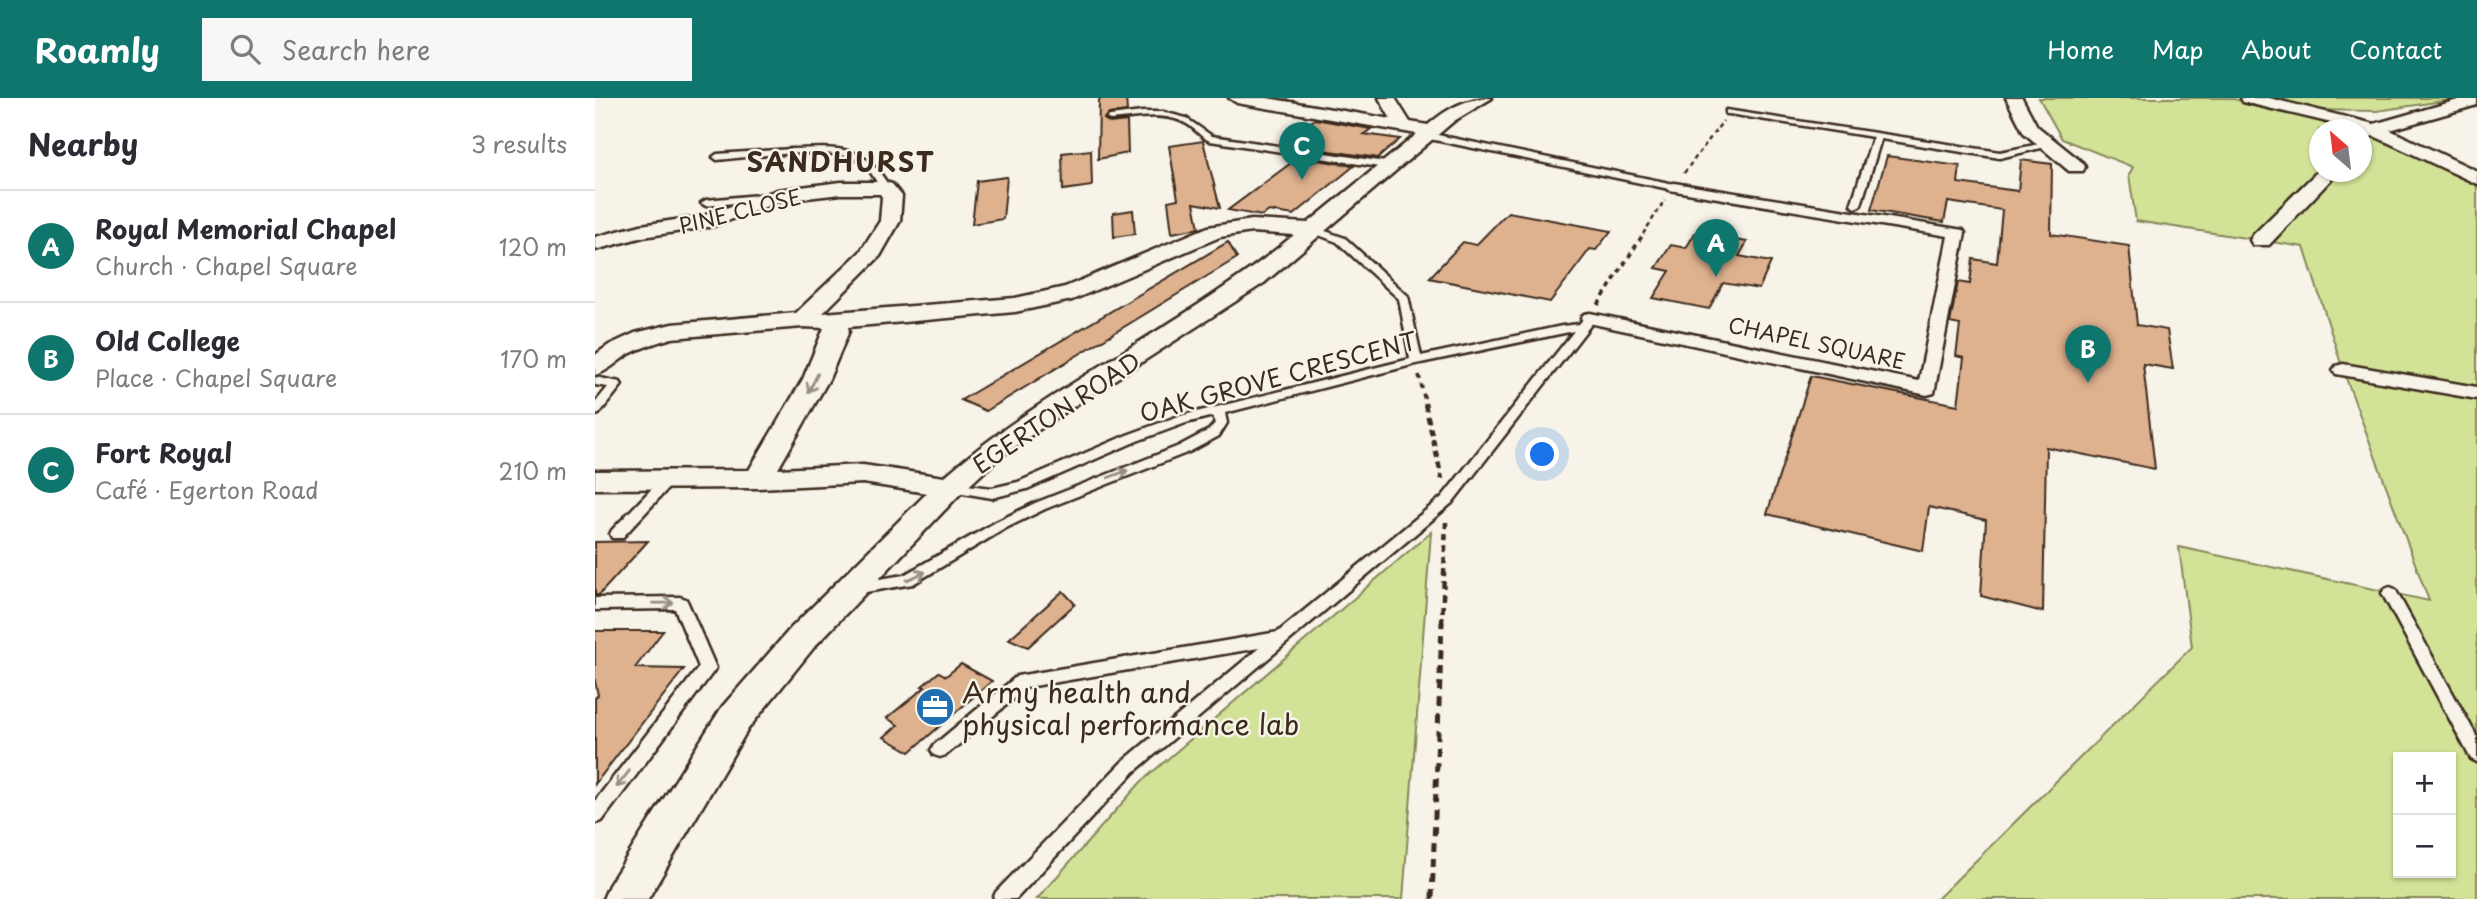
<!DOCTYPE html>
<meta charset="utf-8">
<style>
body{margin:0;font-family:"Playpen Sans",sans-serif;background:#f7f7f7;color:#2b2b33}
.controls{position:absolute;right:21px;bottom:21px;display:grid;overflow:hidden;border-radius:0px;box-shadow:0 2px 5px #0004}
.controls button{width:63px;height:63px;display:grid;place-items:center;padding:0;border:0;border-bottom:2px solid #e1e1e2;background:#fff;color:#2b2b33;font:35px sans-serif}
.compass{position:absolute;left:1714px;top:21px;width:63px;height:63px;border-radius:50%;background:#fff;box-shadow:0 2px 5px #0004;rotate:332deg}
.you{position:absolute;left:948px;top:357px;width:24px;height:24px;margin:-18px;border:5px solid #fff;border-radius:50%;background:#1a73e8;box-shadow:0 0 0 10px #1a73e833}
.badge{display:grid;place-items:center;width:46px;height:46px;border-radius:50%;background:#0f766e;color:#fff;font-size:23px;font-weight:700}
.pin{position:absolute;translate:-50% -58px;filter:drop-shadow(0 2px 4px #0008)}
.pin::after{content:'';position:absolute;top:37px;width:24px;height:21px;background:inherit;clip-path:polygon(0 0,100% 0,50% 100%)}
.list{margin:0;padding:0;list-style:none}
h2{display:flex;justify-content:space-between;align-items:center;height:91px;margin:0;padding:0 28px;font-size:30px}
h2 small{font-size:23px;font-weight:400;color:#7c7c81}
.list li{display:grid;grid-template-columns:46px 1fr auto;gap:21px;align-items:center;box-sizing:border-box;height:112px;padding:0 28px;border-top:2px solid #e1e1e2}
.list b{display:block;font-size:26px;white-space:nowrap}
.list p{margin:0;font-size:23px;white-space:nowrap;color:#7c7c81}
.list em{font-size:23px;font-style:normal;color:#7c7c81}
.icon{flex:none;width:38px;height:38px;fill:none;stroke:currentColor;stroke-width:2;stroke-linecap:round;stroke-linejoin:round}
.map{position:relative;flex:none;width:1882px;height:801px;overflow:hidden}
header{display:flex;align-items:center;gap:42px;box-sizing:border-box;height:98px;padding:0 35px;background:#0f766e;color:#fff}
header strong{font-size:33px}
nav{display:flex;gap:38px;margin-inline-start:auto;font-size:24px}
.search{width:490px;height:63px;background:#f7f7f7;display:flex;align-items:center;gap:18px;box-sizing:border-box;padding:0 24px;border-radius:0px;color:#7c7c81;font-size:26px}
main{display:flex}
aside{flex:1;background:#fff}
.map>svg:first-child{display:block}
.green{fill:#d2e397;stroke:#86865a;stroke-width:2;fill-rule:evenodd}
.building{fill:#deb18f;stroke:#3b2a1e;stroke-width:2}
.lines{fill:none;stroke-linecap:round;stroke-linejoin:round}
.service-casing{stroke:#3b2a1e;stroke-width:5}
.pedestrian-casing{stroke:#3b2a1e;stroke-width:5}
.minor-casing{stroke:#3b2a1e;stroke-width:5}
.path-far3{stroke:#3b2a1e;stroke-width:2.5;stroke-dasharray:4.5 3.5;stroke-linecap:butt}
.path-far2{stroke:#3b2a1e;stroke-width:3.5;stroke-dasharray:5 4.5;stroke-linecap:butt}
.path-far1{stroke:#3b2a1e;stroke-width:4.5;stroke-dasharray:7 5;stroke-linecap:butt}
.path{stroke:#3b2a1e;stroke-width:5;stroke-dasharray:9 7;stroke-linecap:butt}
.service{fill:#f7f3e8;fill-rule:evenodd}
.pedestrian{fill:#f7f3e8;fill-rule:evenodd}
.minor{fill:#f7f3e8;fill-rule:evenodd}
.oneway{stroke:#998e83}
.labels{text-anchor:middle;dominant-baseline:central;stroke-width:5;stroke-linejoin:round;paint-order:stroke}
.far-street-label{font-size:21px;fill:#3b2a1e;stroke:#f7f3e8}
.street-label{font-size:24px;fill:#3b2a1e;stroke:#f7f3e8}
.far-district-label{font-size:26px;font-weight:bold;letter-spacing:2px;fill:#3b2a1e;stroke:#f7f3e8}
.near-poi-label{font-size:28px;fill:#3b2a1e;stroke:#f7f3e8;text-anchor:start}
</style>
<header>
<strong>Roamly</strong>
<div class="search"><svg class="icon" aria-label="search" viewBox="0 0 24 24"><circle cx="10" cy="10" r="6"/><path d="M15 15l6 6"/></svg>Search here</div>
<nav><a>Home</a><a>Map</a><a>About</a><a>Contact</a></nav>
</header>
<main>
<aside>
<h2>Nearby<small>3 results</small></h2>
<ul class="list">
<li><span class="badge">A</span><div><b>Royal Memorial Chapel</b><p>Church · Chapel Square</p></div><em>120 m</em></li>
<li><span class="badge">B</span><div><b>Old College</b><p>Place · Chapel Square</p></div><em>170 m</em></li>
<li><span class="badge">C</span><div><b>Fort Royal</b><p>Café · Egerton Road</p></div><em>210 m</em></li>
</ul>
</aside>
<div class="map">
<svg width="1882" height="801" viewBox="0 0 1882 801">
<rect width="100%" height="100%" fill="#f7f3e8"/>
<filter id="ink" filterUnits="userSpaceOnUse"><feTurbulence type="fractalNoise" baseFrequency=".0143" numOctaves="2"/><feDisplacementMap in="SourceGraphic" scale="14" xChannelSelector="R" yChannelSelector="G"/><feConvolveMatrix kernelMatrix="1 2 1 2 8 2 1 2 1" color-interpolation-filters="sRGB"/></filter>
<g filter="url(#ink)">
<!-- green -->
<g class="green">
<path d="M1444,0H1635L1755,31L1724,32V74H1766L1767,35L1789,41L1882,86V801H1342L1597,549L1584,449L1834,503L1748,272L1709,149L1541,123L1534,77L1538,69L1467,41ZM1803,659H1856V775H1803Z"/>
<path d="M1668,0H1867L1782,13L1717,12Z"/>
<path d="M836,434L808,801H442L546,684Z"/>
</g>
<!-- building -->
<g class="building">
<path d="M508,0H531L532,13L514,16L509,21L515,25L532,23L533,55L503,61L504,2Z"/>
<path d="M720,21L776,31L769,36L805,41L783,60L686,46Z"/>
<path d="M608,43L625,110L599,105L604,130L577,135L573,103L583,101L574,48Z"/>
<path d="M496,52L497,88L468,92L467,55Z"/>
<path d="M1292,58L1365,68L1363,85L1423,93L1426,62L1457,66L1456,136L1534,148L1542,227L1572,232L1578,271L1548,266L1560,371L1451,349L1448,514L1386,498L1391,422L1334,409L1328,453L1172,416L1216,278L1363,307L1369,260L1361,258L1365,227L1355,225L1363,184L1375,186L1378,161L1402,165L1407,112L1353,104L1349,124L1276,112Z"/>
<path d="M704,59L759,68L699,117L674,113L667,118L633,112Z"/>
<path d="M412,79L408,121L377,126L382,83Z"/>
<path d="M538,112L540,136L519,139L518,115Z"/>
<path d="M913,114L1016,133L1001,152L995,151L955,204L834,180L868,144L881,147Z"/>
<path d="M1100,135L1152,144L1144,158L1176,164L1164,191L1128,185L1114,211L1058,200L1075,173L1061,170L1076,147L1091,150Z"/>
<path d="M633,144L642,160L391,313L366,302Z"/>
<path d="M53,443L4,497H0V444Z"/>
<path d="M468,493L480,506L433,549L414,541Z"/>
<path d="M0,533H68L40,570L89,571L0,686V600L3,597L0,583Z"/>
<path d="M366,566L397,583L315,654L289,639L303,627L292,620L330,589L327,588L344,574L351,578Z"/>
</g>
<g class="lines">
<!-- service casing -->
<g class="service-casing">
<g id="service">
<path d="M1131,12L1405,54L1454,44L1458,47L1405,60L1286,41L1266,107L1261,110L1256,107L1278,39L1134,16H1131Z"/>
<path d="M547,14H568L591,20L617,38L797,65L801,68L797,71L615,43C605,39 601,31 592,26C570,13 540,20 515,22L511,20L515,18Z"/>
<path d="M833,35L1079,86L1084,89L1079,92L830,40V36Z"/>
<path d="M197,51C244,50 269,45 295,90L287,92C280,82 274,68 263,62C237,48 154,59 122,62L118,59L122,56Z"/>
<path d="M174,96L179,99L177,101L111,108L106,105L111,102Z"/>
<path d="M716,130H722L750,140L813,198L826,258L967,228L984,226L991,218L995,217L1001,220L857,405L539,674L421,801H398L401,794L527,664L664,550L433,589L351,657L345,659L339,657L336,652L339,647L422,578L683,534L847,399L979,233L821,266L630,315L632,325L624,338L594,354L450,411L411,430L318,486L259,496L254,494L251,490L254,486L309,477L401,424L440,405L584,348L614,332L620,325L618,318L591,325L542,343L432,391L397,400L350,392L348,389L350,386L355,385L397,390L423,384L532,337L581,319L815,261L804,201L742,144L716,134Z"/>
<path d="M0,279L25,284L27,287L4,316L0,317V305L13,289L0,287Z"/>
<path d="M74,377L81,381L79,384L27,440H17L15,436L17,432L69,378Z"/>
<path d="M1795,489L1800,491L1882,639V664L1876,661L1787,495L1790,491Z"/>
<path d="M85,499L91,501L93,505L121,570L7,723L0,725V703L104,569L80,511L0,512V500Z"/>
</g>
</g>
<!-- pedestrian casing -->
<g class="pedestrian-casing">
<g id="pedestrian">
<path d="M1079,85L1368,132L1370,135L1339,295L1332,297L989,224L986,220L989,216L995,215L1324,283L1353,138L1074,92L1072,89L1074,86Z"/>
<path d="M1748,266L1882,289V301L1741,276L1738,272L1741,268Z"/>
</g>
</g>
<!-- minor casing -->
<g class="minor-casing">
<g id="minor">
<path d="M634,0H672L796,21L784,0H800L815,24L833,27C853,10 871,0 897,0L859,23L669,185L459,321L404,360L365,396L220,548L153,631L53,801H8L14,787L127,609L196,530L332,395L268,385L163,390L0,391V373L154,372L208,281L229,230L208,229L77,240C62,244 48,249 34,256C22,263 14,273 0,277V257L14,247L40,235L77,226L201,215L265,154L285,123L287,99L285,96H246L186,103L119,128L48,139L0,152V139L46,127L108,118L182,92L246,84H290L297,86L307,98L305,123L285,158L228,215L420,200L470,189L613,129L657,122L713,125L822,36L642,5ZM657,134L699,137C590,228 456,285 349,379L268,367L183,371L234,281L254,233L253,229L420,214L477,202L625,139Z"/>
<path d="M1411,0H1427L1442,28L1488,65L1490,69L1488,73H1474L1429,35Z"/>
<path d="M1646,0H1674L1779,26L1870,0H1882V7L1795,32L1882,73V86L1779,38L1766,41V32L1648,4Z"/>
<path d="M1724,72L1743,74L1674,147H1658L1655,142L1658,137Z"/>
</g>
</g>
<!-- path-far3 -->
<g class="path-far3">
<path d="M1089,75L1128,23"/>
<path d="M1048,136L1070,102"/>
</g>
<!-- path-far2 -->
<g class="path-far2">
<path d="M1003,207L1049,135"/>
<path d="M824,277L831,308"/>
</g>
<!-- path-far1 -->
<g class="path-far1">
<path d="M830,306L847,381"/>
<path d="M847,526L851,424"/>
</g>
<!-- path -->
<path class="path" d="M837,801L847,524"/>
<!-- service -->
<use href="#service" class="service"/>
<!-- pedestrian -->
<use href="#pedestrian" class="pedestrian"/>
<!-- minor -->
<use href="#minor" class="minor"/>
</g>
<!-- one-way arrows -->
<defs><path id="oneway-shaft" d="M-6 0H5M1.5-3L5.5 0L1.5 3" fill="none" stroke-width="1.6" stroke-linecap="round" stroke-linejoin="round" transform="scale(1.75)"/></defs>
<g class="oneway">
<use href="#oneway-shaft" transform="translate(218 285) rotate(117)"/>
<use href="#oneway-shaft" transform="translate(523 376) rotate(-21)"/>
<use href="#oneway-shaft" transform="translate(321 478) rotate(-24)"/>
<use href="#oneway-shaft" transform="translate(68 505) rotate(-1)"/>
<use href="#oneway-shaft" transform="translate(28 681) rotate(128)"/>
</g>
</g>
<!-- icons -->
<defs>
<g id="office-disc" transform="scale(2.0125)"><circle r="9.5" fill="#1f6fb2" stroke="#f7f3e8"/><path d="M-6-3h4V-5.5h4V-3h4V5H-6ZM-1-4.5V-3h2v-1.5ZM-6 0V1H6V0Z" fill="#fff"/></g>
</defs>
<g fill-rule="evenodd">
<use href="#office-disc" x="340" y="609"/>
</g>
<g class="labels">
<!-- far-street labels -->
<g class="far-street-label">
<text transform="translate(145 112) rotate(-14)">PINE CLOSE</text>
<text transform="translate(1222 244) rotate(12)">CHAPEL SQUARE</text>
</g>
<!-- street labels -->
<g class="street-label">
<text transform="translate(683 278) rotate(-15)">OAK GROVE CRESCENT</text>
<text transform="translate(461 314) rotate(-34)">EGERTON ROAD</text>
</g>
<!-- far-district labels -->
<g class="far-district-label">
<text x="246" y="63">SANDHURST</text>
</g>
<!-- near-poi labels -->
<g class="near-poi-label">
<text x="367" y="593">Army health and<tspan x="367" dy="32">physical performance lab</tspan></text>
</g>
</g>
</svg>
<div class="controls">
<button>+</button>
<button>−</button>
</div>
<svg class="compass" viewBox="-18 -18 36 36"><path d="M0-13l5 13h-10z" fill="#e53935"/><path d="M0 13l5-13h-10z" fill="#7c7c81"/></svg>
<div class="you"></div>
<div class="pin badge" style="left:1121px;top:179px">A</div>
<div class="pin badge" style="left:1493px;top:285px">B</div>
<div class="pin badge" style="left:707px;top:82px">C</div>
</div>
</main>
